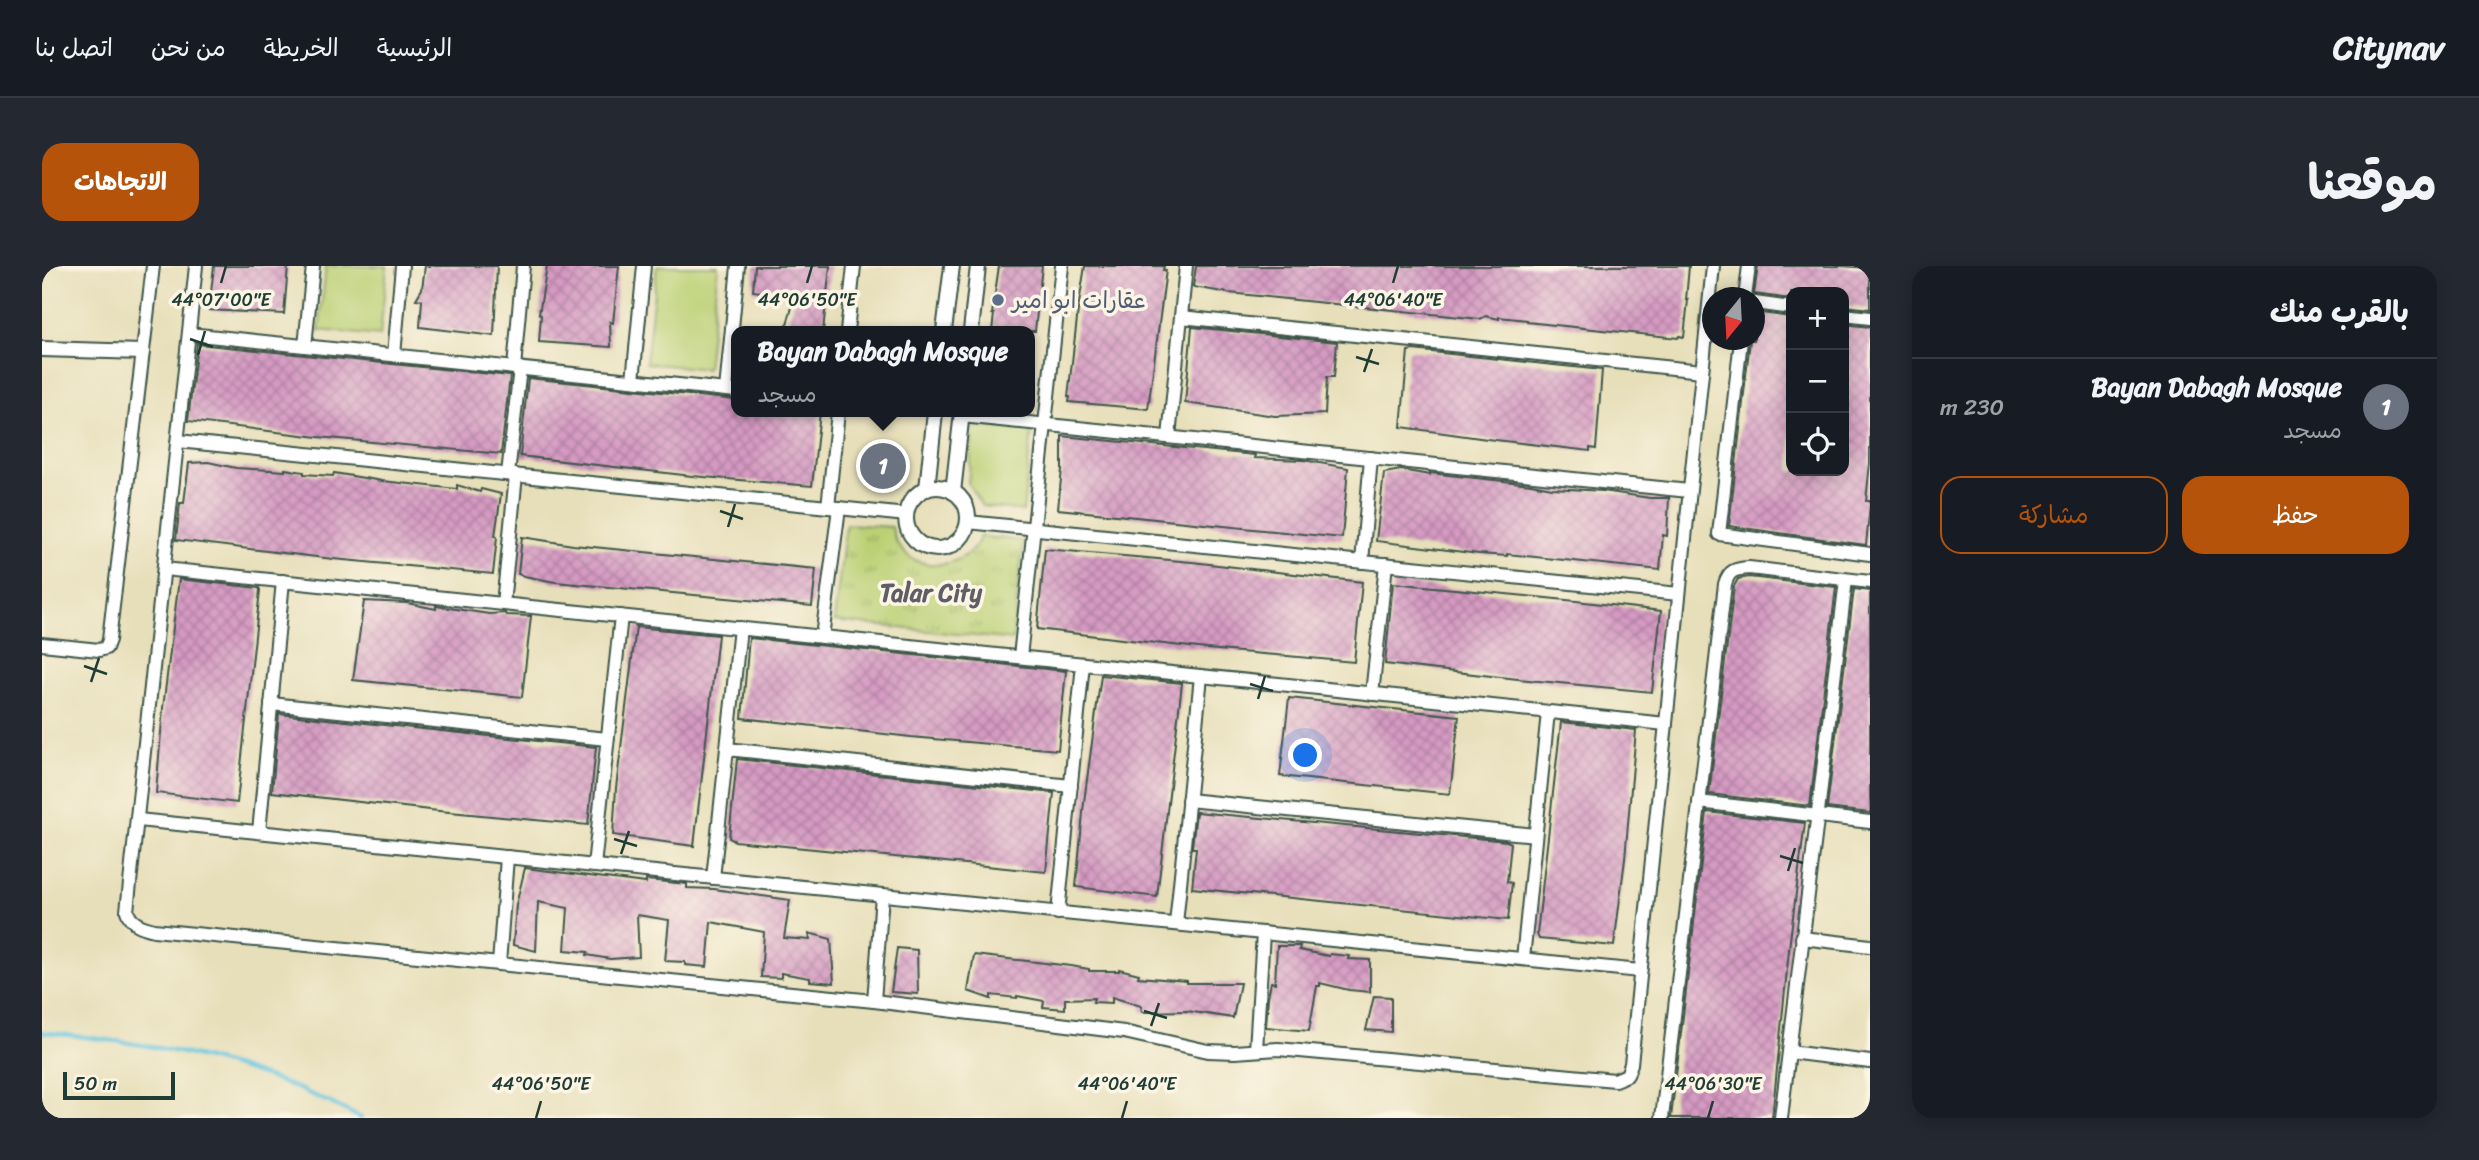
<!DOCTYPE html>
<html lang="ar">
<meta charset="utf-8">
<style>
body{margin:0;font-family:Sriracha,"Playpen Sans Arabic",sans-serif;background:#242831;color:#f1f3f6;direction:rtl}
.controls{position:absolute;right:21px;top:21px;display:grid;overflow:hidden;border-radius:14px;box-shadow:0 4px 18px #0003}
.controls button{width:63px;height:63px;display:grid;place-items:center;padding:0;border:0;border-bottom:2px solid #363941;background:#171b24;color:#f1f3f6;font:35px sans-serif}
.compass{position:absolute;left:1660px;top:21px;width:63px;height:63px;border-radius:50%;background:#171b24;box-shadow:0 4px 18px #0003;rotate:198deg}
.scale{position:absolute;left:21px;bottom:18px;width:112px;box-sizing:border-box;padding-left:7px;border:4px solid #1f3d34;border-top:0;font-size:19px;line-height:24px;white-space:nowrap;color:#1f3d34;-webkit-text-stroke:5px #fcf5e5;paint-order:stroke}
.you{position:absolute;left:1264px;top:490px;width:24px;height:24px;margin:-18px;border:5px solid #fff;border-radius:50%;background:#1a73e8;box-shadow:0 0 0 10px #1a73e833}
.badge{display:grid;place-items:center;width:46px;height:46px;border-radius:50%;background:#b45309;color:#fff;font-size:23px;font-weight:700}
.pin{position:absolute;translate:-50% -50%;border:4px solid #fff;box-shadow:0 2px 7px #0006}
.popup{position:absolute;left:689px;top:60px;width:304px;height:91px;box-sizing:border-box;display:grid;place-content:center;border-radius:14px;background:#171b24;filter:drop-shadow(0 2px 5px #0005);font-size:23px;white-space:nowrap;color:#9ea1a6}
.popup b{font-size:26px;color:#f1f3f6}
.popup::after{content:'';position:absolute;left:50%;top:100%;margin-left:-14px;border:14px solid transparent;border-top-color:#171b24}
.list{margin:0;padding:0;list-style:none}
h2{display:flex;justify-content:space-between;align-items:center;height:91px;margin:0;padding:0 28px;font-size:30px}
h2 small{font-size:23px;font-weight:400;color:#9ea1a6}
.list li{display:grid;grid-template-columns:46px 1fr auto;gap:21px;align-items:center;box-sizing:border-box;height:98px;padding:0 28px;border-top:2px solid #363941}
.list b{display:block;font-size:26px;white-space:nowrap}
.list p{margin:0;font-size:23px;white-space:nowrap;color:#9ea1a6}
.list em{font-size:23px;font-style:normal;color:#9ea1a6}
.actions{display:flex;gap:14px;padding:21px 28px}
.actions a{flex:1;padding:16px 0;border:2px solid #b45309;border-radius:21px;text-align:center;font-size:24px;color:#b45309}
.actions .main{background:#b45309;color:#fff}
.icon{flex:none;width:38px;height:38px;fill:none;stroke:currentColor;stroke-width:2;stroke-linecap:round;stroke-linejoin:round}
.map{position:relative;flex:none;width:1828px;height:852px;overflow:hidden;direction:ltr;border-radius:21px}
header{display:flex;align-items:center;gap:42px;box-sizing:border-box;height:98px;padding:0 35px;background:#171b24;border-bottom:2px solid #363941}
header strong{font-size:33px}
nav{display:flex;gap:38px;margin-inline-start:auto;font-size:24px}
.intro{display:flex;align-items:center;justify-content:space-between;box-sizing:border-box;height:168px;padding:0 42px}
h1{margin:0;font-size:49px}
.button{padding:18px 32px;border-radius:21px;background:#b45309;color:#fff;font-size:24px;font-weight:700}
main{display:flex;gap:42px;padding:0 42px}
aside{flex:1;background:#171b24;border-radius:21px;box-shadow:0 4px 18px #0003}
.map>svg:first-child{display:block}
.grass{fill:url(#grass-tufts);stroke:#6d8654;stroke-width:2}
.park{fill:#bbd074;stroke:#6d8654;stroke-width:2}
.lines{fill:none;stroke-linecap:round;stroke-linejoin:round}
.stream{stroke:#5fc2dd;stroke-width:4.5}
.building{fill:url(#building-cross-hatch)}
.minor-casing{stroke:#3d5548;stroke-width:16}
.tertiary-casing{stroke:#3d5548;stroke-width:18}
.minor{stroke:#fff;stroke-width:12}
.tertiary{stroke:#fff;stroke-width:14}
.ticks{fill:none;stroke:#1f3d34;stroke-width:2.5}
.service-dot{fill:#5c6f8a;stroke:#fcf5e5;stroke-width:2.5}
.labels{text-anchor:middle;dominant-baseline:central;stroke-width:7;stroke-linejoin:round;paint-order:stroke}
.service-label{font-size:23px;fill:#4e5e75;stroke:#fcf5e5;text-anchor:start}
.neighbourhood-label{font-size:24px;font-weight:bold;fill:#5f5e66;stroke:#fcf5e5}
.ticks-label{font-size:18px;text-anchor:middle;fill:#1f3d34;stroke:#fcf5e5;stroke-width:7;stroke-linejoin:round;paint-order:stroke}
</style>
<header>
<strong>Citynav</strong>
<nav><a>الرئيسية</a><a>الخريطة</a><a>من نحن</a><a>اتصل بنا</a></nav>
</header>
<div class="intro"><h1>موقعنا</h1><a class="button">الاتجاهات</a></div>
<main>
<aside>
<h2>بالقرب منك<small></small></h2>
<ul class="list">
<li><span class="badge" style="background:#6b7280">1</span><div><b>Bayan Dabagh Mosque</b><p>مسجد</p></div><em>230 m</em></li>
</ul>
<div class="actions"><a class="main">حفظ</a><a>مشاركة</a></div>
</aside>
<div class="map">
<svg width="1828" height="852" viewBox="0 0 1828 852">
<defs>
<pattern id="grass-tufts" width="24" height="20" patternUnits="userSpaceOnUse" patternTransform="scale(1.75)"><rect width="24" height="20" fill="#bbd074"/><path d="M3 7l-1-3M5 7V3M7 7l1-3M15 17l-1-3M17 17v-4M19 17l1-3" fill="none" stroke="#97aa60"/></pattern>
<pattern id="building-cross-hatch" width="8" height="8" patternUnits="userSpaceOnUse" patternTransform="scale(1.75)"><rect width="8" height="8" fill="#d69ac3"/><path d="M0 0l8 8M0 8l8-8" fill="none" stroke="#ad7f9f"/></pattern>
</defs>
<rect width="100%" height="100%" fill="#fcf5e5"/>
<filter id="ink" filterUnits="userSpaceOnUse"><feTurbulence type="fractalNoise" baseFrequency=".0143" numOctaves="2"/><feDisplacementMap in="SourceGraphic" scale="14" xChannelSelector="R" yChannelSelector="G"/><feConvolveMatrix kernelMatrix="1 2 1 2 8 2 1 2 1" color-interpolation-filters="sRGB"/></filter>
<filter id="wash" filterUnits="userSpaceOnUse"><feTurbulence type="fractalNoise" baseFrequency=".00686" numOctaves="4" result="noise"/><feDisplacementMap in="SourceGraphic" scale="28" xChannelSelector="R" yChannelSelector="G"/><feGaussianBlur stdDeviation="1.57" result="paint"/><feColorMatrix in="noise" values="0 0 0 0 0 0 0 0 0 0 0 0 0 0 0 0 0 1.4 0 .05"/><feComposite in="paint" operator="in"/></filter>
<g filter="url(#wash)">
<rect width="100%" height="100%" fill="#e7dfba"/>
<!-- grass -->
<path class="grass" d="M804,258L850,261C855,298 897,309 925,288C931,283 936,279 938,270L981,275L971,374L792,355Z"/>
<!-- park -->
<g class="park">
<path d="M284,0H345L338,70L277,64Z"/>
<path d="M615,0H676L665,103L604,97Z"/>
<path d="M932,158L990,164L981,245L940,240L926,217Z"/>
</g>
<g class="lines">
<!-- stream -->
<path class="stream" d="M0,766C35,770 71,774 106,780C180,793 253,817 319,852"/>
</g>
<g id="blocks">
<!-- building -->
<g class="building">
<path d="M172,0H246L242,48L167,44Z"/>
<path d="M383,0H455L452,70L378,61L380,34L374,33L380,23Z"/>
<path d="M505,0H577L571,57L568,56L569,81L497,76L499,49L497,48Z"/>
<path d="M713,0H788L781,65H743L753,31L711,25Z"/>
<path d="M957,0H1000L993,65H950L952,48H950Z"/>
<path d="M1043,0H1122L1121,4H1124L1106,143L1027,136L1028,131H1026L1036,44Z"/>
<path d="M1154,0H1647L1644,34H1646L1642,71L1637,70L1636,72L1485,56V54L1457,51V53L1444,50L1438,53L1187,27L1151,21Z"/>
<path d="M1716,0H1798L1828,2V43L1802,40V26H1749V33L1712,28Z"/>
<path d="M1712,46L1749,51V205H1802V58L1828,61V197L1824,235H1828V239L1824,279L1687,260L1708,74H1712Z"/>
<path d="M1150,61L1295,76L1292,111H1285L1283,148L1233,150L1143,137Z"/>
<path d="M155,78L468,110L459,188L276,171L146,155Z"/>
<path d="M1371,84L1560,104L1554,183L1548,182V185L1445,173L1359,161L1366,85Z"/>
<path d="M486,112L694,134V146H778L770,220L650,210L478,190Z"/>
<path d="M1020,170L1213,189L1212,192L1261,194L1306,202L1300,272L1016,243L1020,203Z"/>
<path d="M166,196L194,202L243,205V203L262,206V208L291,210L292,207L340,215L415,223V219L438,226L439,223L459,228L453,270L455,271L451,308L291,293L134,274L138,237H142L147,197Z"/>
<path d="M1359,204L1388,209V207L1489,218L1510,222L1561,225L1608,232H1627L1625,270L1621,269L1618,304L1465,288V290L1437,288L1334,275L1342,207Z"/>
<path d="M480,271L531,279L774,303L770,340L513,316L482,310L476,308Z"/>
<path d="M1003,283L1150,296L1320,316L1312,396L1165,383L995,363Z"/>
<path d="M1707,311L1794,321L1768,540L1667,528L1692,320L1696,313Z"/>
<path d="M137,313L217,322L218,324L195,537L114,527L121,442Z"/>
<path d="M1351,317L1534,335L1619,345L1610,426L1476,413L1343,398Z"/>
<path d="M1812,323L1828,325V547L1785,542Z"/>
<path d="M322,335L365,337L394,343V340L447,348L463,347L464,349L489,350L480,431L311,414Z"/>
<path d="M594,361L676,369L652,580L571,569L574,522Z"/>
<path d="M707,372L1024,405L1016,484L869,471L700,452Z"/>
<path d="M1059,409L1140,417L1115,631L1034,621L1042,536Z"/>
<path d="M1247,432L1417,450L1408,528L1238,510Z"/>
<path d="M237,448L554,481L546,559L397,545L230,526Z"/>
<path d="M1519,456L1594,464L1583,593L1572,680L1497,673L1495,668Z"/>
<path d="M695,493L1012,527L1004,606L693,575L687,572Z"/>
<path d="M1154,546L1465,575L1469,577L1465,616L1470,617L1466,654L1150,622L1154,582H1150Z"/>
<path d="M1665,546L1763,557L1748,674L1730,852H1629Z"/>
<path d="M483,602L604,617V614L645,618V622L672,623L748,634L742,672L768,674L767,667L789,673L792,717L768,715V712L739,707V712L719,711L722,666L669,656L665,701L643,699V696L623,695L627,654L595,649L597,691L568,693L545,689L546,686L523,684L526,642L496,636L494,685L471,679L474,639Z"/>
<path d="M1235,680H1258L1257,684L1287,690L1288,688L1307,690L1306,693L1328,694V726L1307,724L1278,717V720H1275L1267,765L1224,761L1226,731L1229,716L1233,717Z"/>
<path d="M855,682L875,684L876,728L849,726Z"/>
<path d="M932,689L1029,700L1047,703V705H1077V703L1097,708L1096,711L1145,715V717H1198L1191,752L1145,745L1100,746L1099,740L1070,731V737L1051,736L1052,732L1023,733V743L1001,741L1002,735L975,730V732L949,729V733L926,725Z"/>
<path d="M1332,730L1349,731V766L1324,764Z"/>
</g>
</g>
</g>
<g filter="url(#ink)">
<use href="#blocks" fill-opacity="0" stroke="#3d5548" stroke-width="2"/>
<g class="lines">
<!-- minor casing -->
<g class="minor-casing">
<g id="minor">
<path d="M154,0L85,645C89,658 100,661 112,664L832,735L1082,766L1166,785L1193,786L1236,783L1573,814L1585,809L1589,798L1671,0"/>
<path d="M1703,32L1707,0"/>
<path d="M1713,37L1749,42"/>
<path d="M1802,49L1828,52"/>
<path d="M1139,51L1660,105"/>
<path d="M805,65L812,0"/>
<path d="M147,68L694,125"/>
<path d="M1699,74L1677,268L1828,288"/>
<path d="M263,80L271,0"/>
<path d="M352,89L360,0"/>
<path d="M472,102L481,0"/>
<path d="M591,114L602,0"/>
<path d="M684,124L696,0"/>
<path d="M920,150L1647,225"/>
<path d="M1127,171L1144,0"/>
<path d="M136,175L865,249"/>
<path d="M466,208L478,102"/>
<path d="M786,241L796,146"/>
<path d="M926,256L1637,328"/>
<path d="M1320,296L1329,192"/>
<path d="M122,303L1624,458"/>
<path d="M461,338L474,209"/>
<path d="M780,371L797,242"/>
<path d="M0,378L57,384L64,382L67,374L111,0"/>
<path d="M978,391L1020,0"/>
<path d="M1330,428L1344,298"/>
<path d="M229,438L565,473"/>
<path d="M685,483L1029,520"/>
<path d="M1146,534L1493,569"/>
<path d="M1657,536L1828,556"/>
<path d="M96,554L1598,705"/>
<path d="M217,566L241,315"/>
<path d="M552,600L579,350"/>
<path d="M671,612L698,362"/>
<path d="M1016,647L1041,398"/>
<path d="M1134,658L1159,410"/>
<path d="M1760,672L1828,680"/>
<path d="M1481,693L1506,446"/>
<path d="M457,698L465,591"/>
<path d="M832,735L840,629"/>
<path d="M1214,784L1221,667"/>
<path d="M1747,786L1828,796"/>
<path d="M1620,852L1683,318C1687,304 1693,303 1707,302L1828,316"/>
<path d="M1739,852L1804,314"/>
</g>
</g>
<!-- tertiary casing -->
<g class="tertiary-casing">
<g id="tertiary">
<path d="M902,65L910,0"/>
<path d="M929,65L936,0"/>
<path d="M0,83L100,86"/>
<circle cx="895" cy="252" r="31"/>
<path d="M885,223L893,146"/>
<path d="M911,226L920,146"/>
</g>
</g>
<!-- minor -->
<use href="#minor" class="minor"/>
<!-- tertiary -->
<use href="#tertiary" class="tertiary"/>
</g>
</g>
<!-- ticks -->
<path class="ticks" d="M179,17L184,0M765,17L770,0M1351,17L1356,0M148,73L171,81M156,89L163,65M1314,91L1337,98M1322,106L1330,83M678,245L701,253M686,261L693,238M42,400L65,408M49,416L57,392M1208,418L1231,425M1216,433L1223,410M572,573L595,580M579,588L587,565M1738,590L1761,597M1746,605L1753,582M1102,745L1125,752M1109,760L1117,737M494,852L499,835M1080,852L1085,835M1666,852L1671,835"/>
<!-- markers -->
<circle class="service-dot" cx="956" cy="34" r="7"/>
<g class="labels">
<!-- service labels -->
<g class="service-label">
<text x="970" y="34">عقارات ابو امير</text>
</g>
<!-- neighbourhood labels -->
<g class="neighbourhood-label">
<text x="889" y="327">Talar City</text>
</g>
</g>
<g class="ticks-label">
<text x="179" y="40">44°07'00"E</text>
<text x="765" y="40">44°06'50"E</text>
<text x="1351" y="40">44°06'40"E</text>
<text x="499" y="824">44°06'50"E</text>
<text x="1085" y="824">44°06'40"E</text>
<text x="1671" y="824">44°06'30"E</text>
</g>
</svg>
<div class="controls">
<button>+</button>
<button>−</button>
<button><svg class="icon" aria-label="locate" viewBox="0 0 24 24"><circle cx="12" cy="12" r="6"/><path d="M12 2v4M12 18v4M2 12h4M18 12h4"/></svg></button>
</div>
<svg class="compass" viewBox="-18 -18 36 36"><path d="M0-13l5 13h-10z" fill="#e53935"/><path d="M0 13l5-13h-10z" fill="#9ea1a6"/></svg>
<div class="scale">50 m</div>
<div class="you"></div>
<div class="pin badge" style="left:841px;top:200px;background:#6b7280">1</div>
<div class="popup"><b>Bayan Dabagh Mosque</b>مسجد</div>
</div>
</main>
